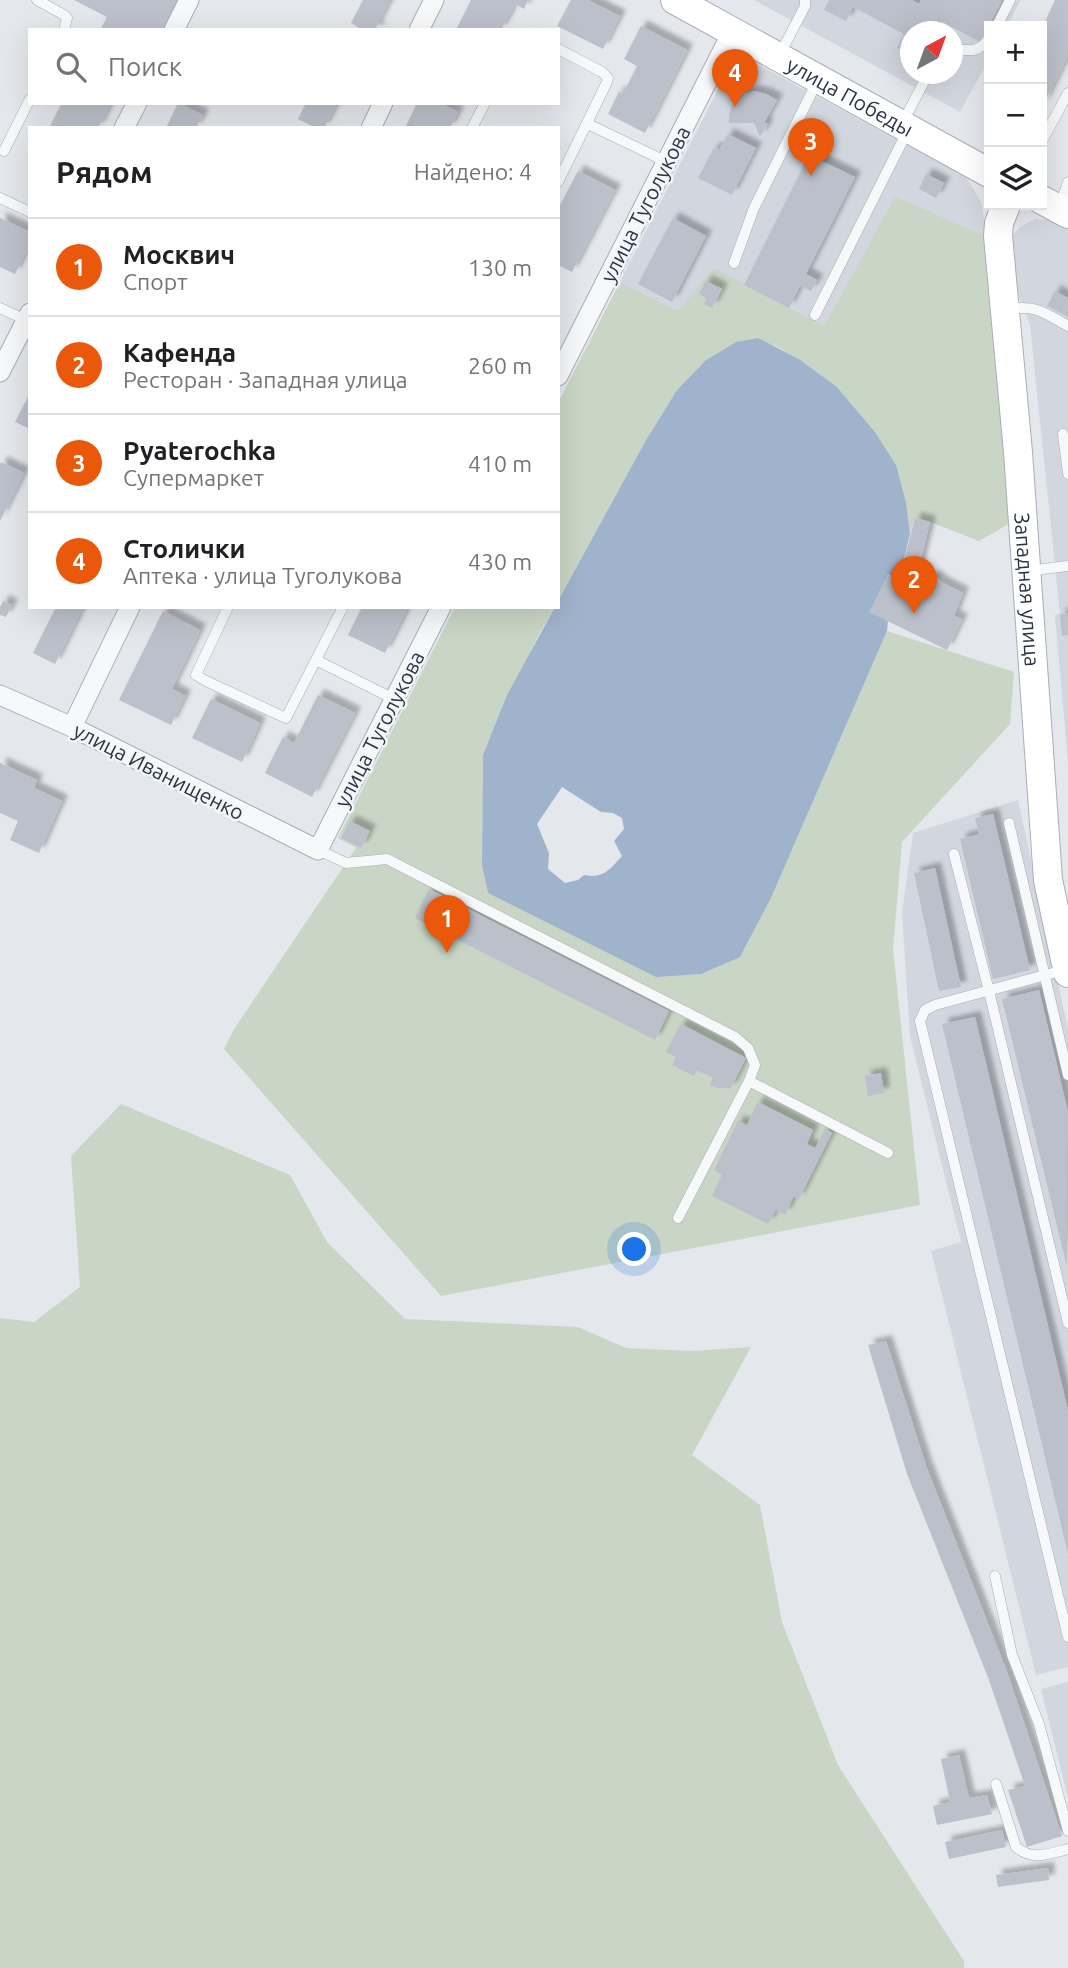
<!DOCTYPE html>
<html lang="ru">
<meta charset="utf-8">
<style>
body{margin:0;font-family:Ubuntu,sans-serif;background:#f2f2f2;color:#202124}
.controls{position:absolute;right:21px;top:21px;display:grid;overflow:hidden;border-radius:0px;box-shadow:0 7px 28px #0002}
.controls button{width:63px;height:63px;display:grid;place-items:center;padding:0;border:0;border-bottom:2px solid #e0e0e0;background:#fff;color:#202124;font:35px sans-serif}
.compass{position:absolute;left:900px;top:21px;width:63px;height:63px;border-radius:50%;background:#fff;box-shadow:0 7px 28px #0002;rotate:41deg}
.you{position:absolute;left:635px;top:1250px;width:24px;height:24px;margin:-18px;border:5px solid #fff;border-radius:50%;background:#1a73e8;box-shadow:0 0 0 10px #1a73e833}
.badge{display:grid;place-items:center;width:46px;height:46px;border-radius:50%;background:#ea580c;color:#fff;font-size:23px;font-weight:700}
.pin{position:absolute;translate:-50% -58px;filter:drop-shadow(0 2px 4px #0008)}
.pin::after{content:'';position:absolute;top:37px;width:24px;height:21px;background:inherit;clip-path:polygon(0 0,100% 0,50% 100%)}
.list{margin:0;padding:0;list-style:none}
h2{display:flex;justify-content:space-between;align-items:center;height:91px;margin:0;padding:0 28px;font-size:30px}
h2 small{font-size:23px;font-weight:400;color:#757577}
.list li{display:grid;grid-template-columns:46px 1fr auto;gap:21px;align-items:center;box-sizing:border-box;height:98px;padding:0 28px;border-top:2px solid #e0e0e0}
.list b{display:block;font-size:26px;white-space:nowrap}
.list p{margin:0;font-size:23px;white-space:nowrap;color:#757577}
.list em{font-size:23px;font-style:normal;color:#757577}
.icon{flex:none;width:38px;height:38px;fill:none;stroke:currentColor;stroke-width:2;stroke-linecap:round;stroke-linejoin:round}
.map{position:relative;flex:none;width:1068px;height:1968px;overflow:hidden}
.search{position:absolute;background:#fff;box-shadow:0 7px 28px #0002;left:28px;top:28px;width:532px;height:77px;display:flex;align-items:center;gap:18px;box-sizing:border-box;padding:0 24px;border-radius:0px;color:#757577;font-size:26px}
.panel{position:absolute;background:#fff;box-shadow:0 7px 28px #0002;left:28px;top:126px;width:532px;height:483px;border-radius:0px}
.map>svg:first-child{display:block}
.built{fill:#d2d6de;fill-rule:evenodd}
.green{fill:#c9d6c5}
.water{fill:#9fb4cc;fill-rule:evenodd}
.building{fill:#bbc0ca;filter:url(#shadow)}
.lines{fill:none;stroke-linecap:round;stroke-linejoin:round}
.lane-casing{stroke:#a9aeb7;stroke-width:11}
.street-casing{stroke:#a9aeb7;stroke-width:21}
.secondary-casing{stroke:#a9aeb7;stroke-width:30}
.lane{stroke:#f7f8fa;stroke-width:10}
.street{stroke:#f7f8fa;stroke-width:19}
.secondary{stroke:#fff;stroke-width:28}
.labels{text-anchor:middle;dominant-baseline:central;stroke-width:5;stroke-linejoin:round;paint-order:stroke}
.street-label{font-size:21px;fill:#2b3445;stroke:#f4f6f9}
</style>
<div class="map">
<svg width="1068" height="1968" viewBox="0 0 1068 1968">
<defs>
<filter id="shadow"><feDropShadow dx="6" dy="-6" stdDeviation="2" flood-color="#0004"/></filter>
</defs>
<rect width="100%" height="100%" fill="#e4e7ec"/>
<!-- built -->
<g class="built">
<path d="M754,0H1021L1007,26H989V59L960,112ZM911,32H953V74H911Z"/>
<path d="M736,58H744L753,62L966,177L981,202L988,237L895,196L824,326L744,285L745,283L678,311L620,282L729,68Z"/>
<path d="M1035,219L1048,220L1068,227V762L1055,615L1060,614L1030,325L1012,278V241L1014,234L1021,226Z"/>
<path d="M1018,800L1068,1029V1667L1036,1675L931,1251L961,1242L910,1036L902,913L913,833Z"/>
<path d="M1068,1682V1798L1041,1689Z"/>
</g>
<!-- green -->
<g class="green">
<path d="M895,196L988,237L1012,522L979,541L930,522L915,518L910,534L906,502L896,466L875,432L837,387L799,359L774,345L736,342L706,360L677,390L646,440L558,601V403L620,282L678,311L714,268L824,326Z"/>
<path d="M455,607H555L539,634L483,755L482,866L488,893L740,957L771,898L887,631L1014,672L1010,724L902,842L893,949L920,1205L441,1296L224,1049L234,1029L356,848L338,838Z"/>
<path d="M121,1104L290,1175L327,1242L405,1319L578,1327L626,1348L692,1351L751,1347L692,1455L760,1505L782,1622L838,1765L964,1961V1968H0V1318L34,1322L80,1287L71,1156Z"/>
</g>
<!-- water -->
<path class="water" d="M758,338L799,359L837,387L875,432L896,465L906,502L910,534L900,575L895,577L888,574L870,611L888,621L887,631L771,898L740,957L701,974L656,977L488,893L482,866L483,755L507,695L555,607H558V601L646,440L677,390L706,360L736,342ZM562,787L601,812L613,813L622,818L624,829L614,841L622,856C610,869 604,879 584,875L578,880L565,883L548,869L549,853L537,824Z"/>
<!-- building -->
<g class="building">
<path d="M74,0H181L166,30H100L107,17Z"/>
<path d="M363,0H390L376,27L383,30H358L359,28L351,23Z"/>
<path d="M471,0H528L524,9L515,4L501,30H456Z"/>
<path d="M571,0H588L620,16L603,49L557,26Z"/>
<path d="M829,0H912L919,4L921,0H1002L980,42L939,20L933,32H911V55L897,48L904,34L853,7L846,21L824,10Z"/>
<path d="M1055,0H1068V56L1042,107V28Z"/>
<path d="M641,26L687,50L645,133L608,114L619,92L623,94L637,66L624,59Z"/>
<path d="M754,91L766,94L777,100L764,123H768L760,137L754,123H729V115L732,104L742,94Z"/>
<path d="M62,103H111L98,128H49Z"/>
<path d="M178,103L203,115L196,128H166Z"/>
<path d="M306,103H337L324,128H316L298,119Z"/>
<path d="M417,103H440L458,112L450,128H405Z"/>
<path d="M728,134L756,148L732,195L698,178L714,148L719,150Z"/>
<path d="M809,155L855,177L806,274L817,280L811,291L800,286L789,308L744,285Z"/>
<path d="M578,171L615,190L572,272L558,265V209Z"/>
<path d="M926,174L944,183L936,198L919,189Z"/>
<path d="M0,218L30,232V243L15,274L0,267Z"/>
<path d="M673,218L706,236L672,302L638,284Z"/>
<path d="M706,281L722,289L712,308L704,304L706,298L699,294Z"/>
<path d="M1055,291L1068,298V317L1047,306Z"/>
<path d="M30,393V429L15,422Z"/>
<path d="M1,462L24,473L0,521V465Z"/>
<path d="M915,518L930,522L916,579L900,575Z"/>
<path d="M888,574L917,588L921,581L934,576L943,583L963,593L954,616L962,619L947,650L869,612Z"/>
<path d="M3,601L12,605L6,617L0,615V607Z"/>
<path d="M56,607H78L82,609L55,664L33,653Z"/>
<path d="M362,607H408L385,653L348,635Z"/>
<path d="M163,611L200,630L172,689L185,696L171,725L119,700Z"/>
<path d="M1068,613V635L1062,636L1060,614Z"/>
<path d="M318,695L355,713L312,797L265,773L283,737L294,743Z"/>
<path d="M211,699L260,723L242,762L192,738Z"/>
<path d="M0,763L37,780L34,788L62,801L39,853L10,840L18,821L0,813Z"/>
<path d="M993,814L1030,970L993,979L960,839L979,834L975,818Z"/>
<path d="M350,821L370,831L361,848L341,838Z"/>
<path d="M935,868L961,987L939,991L914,873Z"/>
<path d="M429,889L669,1011L655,1040L415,918Z"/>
<path d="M1039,990L1068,1112L1067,1267L1002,999Z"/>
<path d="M975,1017L1068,1411V1554L942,1024Z"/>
<path d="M681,1024L746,1058L731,1088H717L710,1085L713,1078L697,1070L694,1076L672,1065L676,1057L666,1052Z"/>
<path d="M881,1073L884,1093L868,1096L865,1076Z"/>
<path d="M758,1102L813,1130L807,1144L815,1148L825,1129L832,1133L799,1199L794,1196L785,1215L776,1210L768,1224L712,1196L722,1175L714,1170L738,1121L747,1125Z"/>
<path d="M886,1341L926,1466L1007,1672L1062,1836L1027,1847L1008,1790L1025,1786L989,1680L907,1474L868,1345Z"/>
<path d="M959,1755L969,1798L987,1795L992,1814L937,1825L933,1806L950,1802L941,1759Z"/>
<path d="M1002,1830L1006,1847L949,1859L945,1842Z"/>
<path d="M1048,1868L1049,1880L998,1887L996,1875Z"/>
</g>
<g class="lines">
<!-- lane casing -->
<g class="lane-casing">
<g id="lane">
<path d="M37,0L64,15L67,18L64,30"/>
<path d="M997,26L1010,0"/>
<path d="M558,49L602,72L608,78L607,82L558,182"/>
<path d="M953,49C971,50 976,54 989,39"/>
<path d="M779,56L805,6V0"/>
<path d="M588,124L667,162"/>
<path d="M902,124L928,74"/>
<path d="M472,128L485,103"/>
<path d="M1042,141L1068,93"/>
<path d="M4,151L30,99"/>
<path d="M0,198L30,212"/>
<path d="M1059,208L1068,182"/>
<path d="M734,263L754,208L818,80"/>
<path d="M0,308L26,320"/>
<path d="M1008,309C1037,305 1043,312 1068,326"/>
<path d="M815,315L907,132"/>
<path d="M1063,434L1068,474"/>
<path d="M1027,571L1068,566"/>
<path d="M228,607L196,675L206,681L286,718L343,607"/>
<path d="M316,660L394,699"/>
<path d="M1009,823L1068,1075"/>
<path d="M318,850L346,863L387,859L735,1037L748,1048L755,1065L749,1081L888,1153"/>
<path d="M954,854L989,991L1068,1323"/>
<path d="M1064,970L935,1005L925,1010L920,1021L1068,1637"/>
<path d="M678,1218L749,1081"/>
<path d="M995,1576L1012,1655L1039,1724L1068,1831"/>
<path d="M996,1784L1016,1847C1032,1861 1049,1854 1068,1849"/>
</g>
</g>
<!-- street casing -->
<g class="street-casing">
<g id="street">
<path d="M174,30L189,0"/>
<path d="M419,30L434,0"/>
<path d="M124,128L137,103"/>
<path d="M371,128L383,103"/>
<path d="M0,372L30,313"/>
<path d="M558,376L727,42L734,33"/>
<path d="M0,695L72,727L318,850L441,607"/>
<path d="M72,727L130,607"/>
</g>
</g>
<!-- secondary casing -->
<g class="secondary-casing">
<g id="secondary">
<path id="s1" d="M675,0L989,173"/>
<path d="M1042,200L1068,214"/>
<path id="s2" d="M1006,205L999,223L998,236L1018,452L1048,880L1068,973"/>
</g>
</g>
<!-- lane -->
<use href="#lane" class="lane"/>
<!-- street -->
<use href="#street" class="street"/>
<!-- secondary -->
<use href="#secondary" class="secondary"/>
</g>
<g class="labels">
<!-- street labels -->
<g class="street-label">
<text stroke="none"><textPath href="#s1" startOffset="200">улица Победы</textPath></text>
<text transform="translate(645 204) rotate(-63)">улица Туголукова</text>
<text stroke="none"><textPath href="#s2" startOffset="387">Западная улица</textPath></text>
<text transform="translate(379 729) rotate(-63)">улица Туголукова</text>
<text transform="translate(159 771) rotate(27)">улица Иванищенко</text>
</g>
</g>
</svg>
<div class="controls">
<button>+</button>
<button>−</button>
<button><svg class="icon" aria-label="layers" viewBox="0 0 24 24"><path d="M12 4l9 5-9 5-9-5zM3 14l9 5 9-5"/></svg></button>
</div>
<svg class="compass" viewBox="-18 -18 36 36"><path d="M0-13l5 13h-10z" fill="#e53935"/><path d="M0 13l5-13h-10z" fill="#757577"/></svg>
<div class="you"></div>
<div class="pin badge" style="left:447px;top:953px">1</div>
<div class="pin badge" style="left:914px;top:614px">2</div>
<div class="pin badge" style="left:811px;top:176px">3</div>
<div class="pin badge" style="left:735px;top:107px">4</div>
<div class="search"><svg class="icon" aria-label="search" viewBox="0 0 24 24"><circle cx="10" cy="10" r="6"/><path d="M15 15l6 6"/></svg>Поиск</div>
<section class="panel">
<h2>Рядом<small>Найдено: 4</small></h2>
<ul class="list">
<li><span class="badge">1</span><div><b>Москвич</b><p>Спорт</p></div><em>130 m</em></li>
<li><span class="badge">2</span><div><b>Кафенда</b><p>Ресторан · Западная улица</p></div><em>260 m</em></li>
<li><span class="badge">3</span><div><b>Pyaterochka</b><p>Супермаркет</p></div><em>410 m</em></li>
<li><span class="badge">4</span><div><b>Столички</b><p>Аптека · улица Туголукова</p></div><em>430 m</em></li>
</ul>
</section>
</div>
